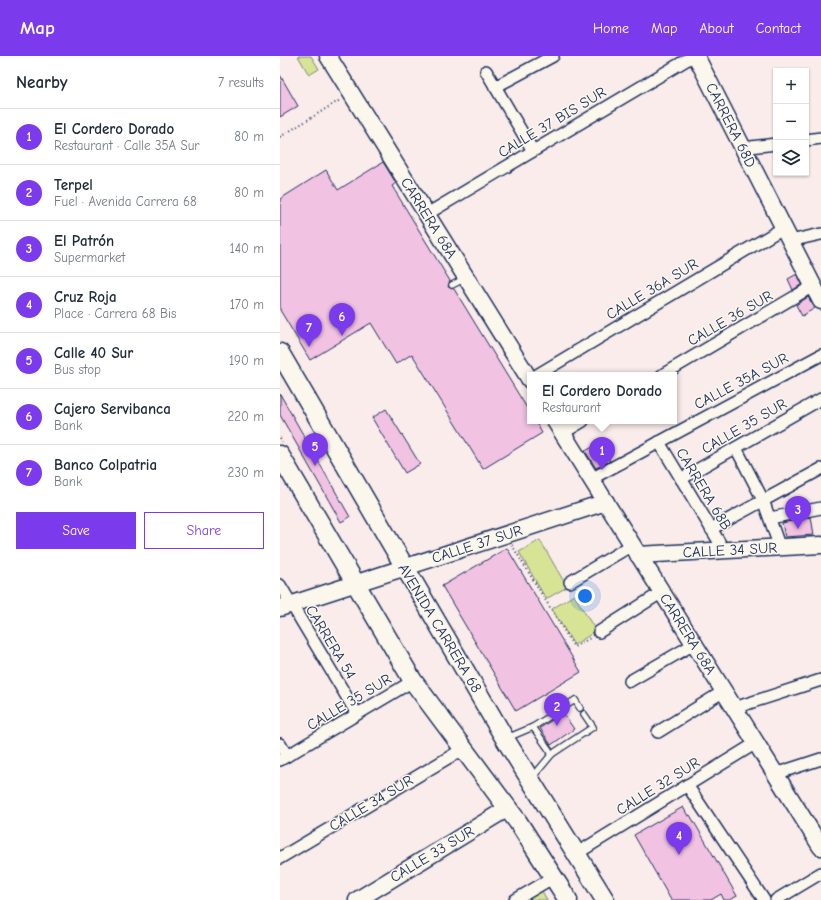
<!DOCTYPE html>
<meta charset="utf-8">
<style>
body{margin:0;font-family:"Comic Neue",sans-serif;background:#f6f6f7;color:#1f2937}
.controls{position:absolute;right:12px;top:12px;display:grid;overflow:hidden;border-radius:0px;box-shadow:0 1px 3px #0004}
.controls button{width:36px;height:36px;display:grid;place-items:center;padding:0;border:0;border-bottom:1px solid #e0e1e3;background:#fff;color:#1f2937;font:20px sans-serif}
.you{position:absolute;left:305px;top:540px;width:14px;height:14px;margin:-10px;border:3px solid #fff;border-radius:50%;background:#1a73e8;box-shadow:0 0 0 6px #1a73e833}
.badge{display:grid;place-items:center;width:26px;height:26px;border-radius:50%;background:#7c3aed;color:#fff;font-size:13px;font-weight:700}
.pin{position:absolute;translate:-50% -33px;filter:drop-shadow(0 1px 2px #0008)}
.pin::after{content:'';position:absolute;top:21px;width:14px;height:12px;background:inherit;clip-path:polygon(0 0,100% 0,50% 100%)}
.popup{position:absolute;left:247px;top:316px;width:150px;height:52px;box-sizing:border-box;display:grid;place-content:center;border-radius:0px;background:#fff;filter:drop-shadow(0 1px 3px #0005);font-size:13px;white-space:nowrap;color:#747a83}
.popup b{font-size:15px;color:#1f2937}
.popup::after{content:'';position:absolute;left:50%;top:100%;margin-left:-8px;border:8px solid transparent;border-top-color:#fff}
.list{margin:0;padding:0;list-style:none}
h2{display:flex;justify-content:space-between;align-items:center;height:52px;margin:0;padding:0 16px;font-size:17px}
h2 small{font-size:13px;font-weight:400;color:#747a83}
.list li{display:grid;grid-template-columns:26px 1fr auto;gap:12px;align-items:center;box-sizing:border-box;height:56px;padding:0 16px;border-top:1px solid #e0e1e3}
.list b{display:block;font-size:15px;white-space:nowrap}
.list p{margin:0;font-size:13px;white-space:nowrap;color:#747a83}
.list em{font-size:13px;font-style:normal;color:#747a83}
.actions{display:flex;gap:8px;padding:12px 16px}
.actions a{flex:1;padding:9px 0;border:1px solid #7c3aed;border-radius:0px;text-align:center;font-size:14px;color:#7c3aed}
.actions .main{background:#7c3aed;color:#fff}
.icon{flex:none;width:22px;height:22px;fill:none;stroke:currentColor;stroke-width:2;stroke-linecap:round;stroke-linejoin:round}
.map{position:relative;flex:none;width:541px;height:844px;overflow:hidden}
header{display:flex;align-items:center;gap:24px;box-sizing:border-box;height:56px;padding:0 20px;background:#7c3aed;color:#fff}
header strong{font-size:19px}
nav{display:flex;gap:22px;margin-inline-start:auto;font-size:14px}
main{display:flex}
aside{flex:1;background:#fff}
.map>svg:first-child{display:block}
.green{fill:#d7e395;stroke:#79897a}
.building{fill:#f2c2e3;stroke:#1b2f5e}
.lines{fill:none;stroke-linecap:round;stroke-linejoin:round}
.lane-casing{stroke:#1b2f5e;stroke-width:8}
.street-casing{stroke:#1b2f5e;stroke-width:14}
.secondary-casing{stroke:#1b2f5e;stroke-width:19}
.primary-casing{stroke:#1b2f5e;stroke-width:21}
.path{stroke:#1b2f5e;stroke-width:2;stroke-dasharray:1 3;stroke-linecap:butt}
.lane{stroke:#fbf7ec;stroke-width:5.5}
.street{stroke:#fbf7ec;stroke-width:11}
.secondary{stroke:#fbf7ec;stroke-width:16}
.primary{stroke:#fbf7ec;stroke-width:18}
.labels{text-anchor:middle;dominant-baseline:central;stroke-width:3;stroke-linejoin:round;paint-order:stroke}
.street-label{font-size:15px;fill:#1b2f5e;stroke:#fbf7ec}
</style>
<header>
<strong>Map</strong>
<nav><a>Home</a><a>Map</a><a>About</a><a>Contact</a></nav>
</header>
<main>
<aside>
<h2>Nearby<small>7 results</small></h2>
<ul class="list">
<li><span class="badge">1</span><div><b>El Cordero Dorado</b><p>Restaurant · Calle 35A Sur</p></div><em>80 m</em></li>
<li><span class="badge">2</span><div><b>Terpel</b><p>Fuel · Avenida Carrera 68</p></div><em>80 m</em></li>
<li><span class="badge">3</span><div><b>El Patrón</b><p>Supermarket</p></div><em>140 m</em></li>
<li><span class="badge">4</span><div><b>Cruz Roja</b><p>Place · Carrera 68 Bis</p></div><em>170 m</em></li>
<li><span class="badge">5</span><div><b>Calle 40 Sur</b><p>Bus stop</p></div><em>190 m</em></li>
<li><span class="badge">6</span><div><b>Cajero Servibanca</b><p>Bank</p></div><em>220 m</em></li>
<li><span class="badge">7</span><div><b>Banco Colpatria</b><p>Bank</p></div><em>230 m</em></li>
</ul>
<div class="actions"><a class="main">Save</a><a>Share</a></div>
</aside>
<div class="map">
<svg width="541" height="844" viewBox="0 0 541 844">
<rect width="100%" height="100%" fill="#f9ecea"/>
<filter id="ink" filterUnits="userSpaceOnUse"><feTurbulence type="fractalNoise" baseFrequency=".025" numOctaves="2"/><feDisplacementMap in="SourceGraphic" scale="8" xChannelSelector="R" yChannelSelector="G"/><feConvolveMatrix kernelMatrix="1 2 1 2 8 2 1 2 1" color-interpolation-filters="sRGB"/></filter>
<g filter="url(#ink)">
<!-- green -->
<g class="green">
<path d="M18,0H31L39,13L29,19Z"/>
<path d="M260,484L287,531L266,543L239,496Z"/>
<path d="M294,539L316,575L294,589L272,553Z"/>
<path d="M262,835L267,844H247Z"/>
</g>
<!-- building -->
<g class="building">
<path d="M0,19L18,50L0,61Z"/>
<path d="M103,106L116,127L112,130L170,225L168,231L174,233L250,357V365H255L262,377L203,413L132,298L116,308L91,267L30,304L0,254V143L46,114L58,134Z"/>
<path d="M517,218L522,228L513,234L508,223Z"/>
<path d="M528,241L535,252L522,260L516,249Z"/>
<path d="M0,338L70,461L61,466L0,359Z"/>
<path d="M106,353L140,408L125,417L92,362Z"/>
<path d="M321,387L330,405L316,412L305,395Z"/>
<path d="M531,461L534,479L505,481L502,467Z"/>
<path d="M227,492L301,616L236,655L162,530Z"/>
<path d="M283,657L294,673L271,689L260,672Z"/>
<path d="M403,751L408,760L410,759L457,840L450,844H444L441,838L431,844H391L354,779Z"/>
</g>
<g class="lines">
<!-- lane casing -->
<g class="lane-casing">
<g id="lane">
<path d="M172,229L184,223"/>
<path d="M253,671L272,698"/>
<path d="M227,682L253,671L295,644L300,652"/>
<path d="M252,722L272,698L313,671L304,658"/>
</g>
</g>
<!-- street casing -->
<g class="street-casing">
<g id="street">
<path d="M206,15L253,95"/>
<path d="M215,31L273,0"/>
<path d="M526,84L541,82"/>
<path d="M462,92L496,88"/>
<path d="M147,158L413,0"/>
<path d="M510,185L541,178"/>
<path d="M257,319L503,172"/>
<path d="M382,319L533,230"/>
<path d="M283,377L303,365"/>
<path d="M379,386L444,494"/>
<path d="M456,392L483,444L500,492"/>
<path d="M311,423L541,299"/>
<path d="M401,423L541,343"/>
<path d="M490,462L541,452"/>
<path d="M431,473L541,413"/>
<path d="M290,526L352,489"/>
<path d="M0,529L77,658"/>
<path d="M319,576L382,536"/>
<path d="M350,625L414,588"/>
<path d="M454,652L541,624"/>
<path d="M378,676L444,635"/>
<path d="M0,688L7,700"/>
<path d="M0,704L133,625"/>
<path d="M495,718L541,703"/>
<path d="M407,729L484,844"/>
<path d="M296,798L476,687"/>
<path d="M0,802L183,693"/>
<path d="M235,844L274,821"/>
<path d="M496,844L541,817"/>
</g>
</g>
<!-- secondary casing -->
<g class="secondary-casing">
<g id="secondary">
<path d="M48,0L250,324"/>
<path d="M416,0L541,245"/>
<path d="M275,365L541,791"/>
<path d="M358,499L541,489"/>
<path d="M0,552L326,446"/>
<path d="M77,844L228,752"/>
</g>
</g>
<!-- primary casing -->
<g class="primary-casing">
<g id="primary">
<path d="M0,297L225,683L325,844"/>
<path d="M0,399L133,625L238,766L288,844"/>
</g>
</g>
<!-- path -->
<g class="path">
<path d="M0,81L60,44"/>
<path d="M0,382L2,386"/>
<path d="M232,489L294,591L310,582"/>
</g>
<!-- lane -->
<use href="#lane" class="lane"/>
<!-- street -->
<use href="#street" class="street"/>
<!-- secondary -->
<use href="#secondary" class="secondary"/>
<!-- primary -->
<use href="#primary" class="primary"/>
</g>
</g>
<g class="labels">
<!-- street labels -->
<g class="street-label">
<text transform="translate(272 66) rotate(-31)">CALLE 37 BIS SUR</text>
<text transform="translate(451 69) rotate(63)">CARRERA 68D</text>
<text transform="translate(149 162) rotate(58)">CARRERA 68A</text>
<text transform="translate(372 233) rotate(-31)">CALLE 36A SUR</text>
<text transform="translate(450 262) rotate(-30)">CALLE 36 SUR</text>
<text transform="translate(461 325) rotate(-28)">CALLE 35A SUR</text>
<text transform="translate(464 370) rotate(-30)">CALLE 35 SUR</text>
<text transform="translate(424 433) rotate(59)">CARRERA 68B</text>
<text transform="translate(197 488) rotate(-18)">CALLE 37 SUR</text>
<text transform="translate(450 494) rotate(-3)">CALLE 34 SUR</text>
<text transform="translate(160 572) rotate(59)">AVENIDA CARRERA 68</text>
<text transform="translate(408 578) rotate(58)">CARRERA 68A</text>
<text transform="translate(51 586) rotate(59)">CARRERA 54</text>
<text transform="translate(69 646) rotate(-31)">CALLE 35 SUR</text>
<text transform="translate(378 730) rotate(-32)">CALLE 32 SUR</text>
<text transform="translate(91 747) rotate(-31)">CALLE 34 SUR</text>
<text transform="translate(152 798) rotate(-31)">CALLE 33 SUR</text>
</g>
</g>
</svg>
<div class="controls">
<button>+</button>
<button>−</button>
<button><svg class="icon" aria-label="layers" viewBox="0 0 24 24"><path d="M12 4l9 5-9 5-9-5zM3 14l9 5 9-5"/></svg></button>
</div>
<div class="you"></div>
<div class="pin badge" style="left:322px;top:414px">1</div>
<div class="popup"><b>El Cordero Dorado</b>Restaurant</div>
<div class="pin badge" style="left:277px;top:670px">2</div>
<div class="pin badge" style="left:518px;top:473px">3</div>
<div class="pin badge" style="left:399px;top:799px">4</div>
<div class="pin badge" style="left:35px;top:410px">5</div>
<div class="pin badge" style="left:62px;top:280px">6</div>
<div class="pin badge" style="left:29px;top:291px">7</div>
</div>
</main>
